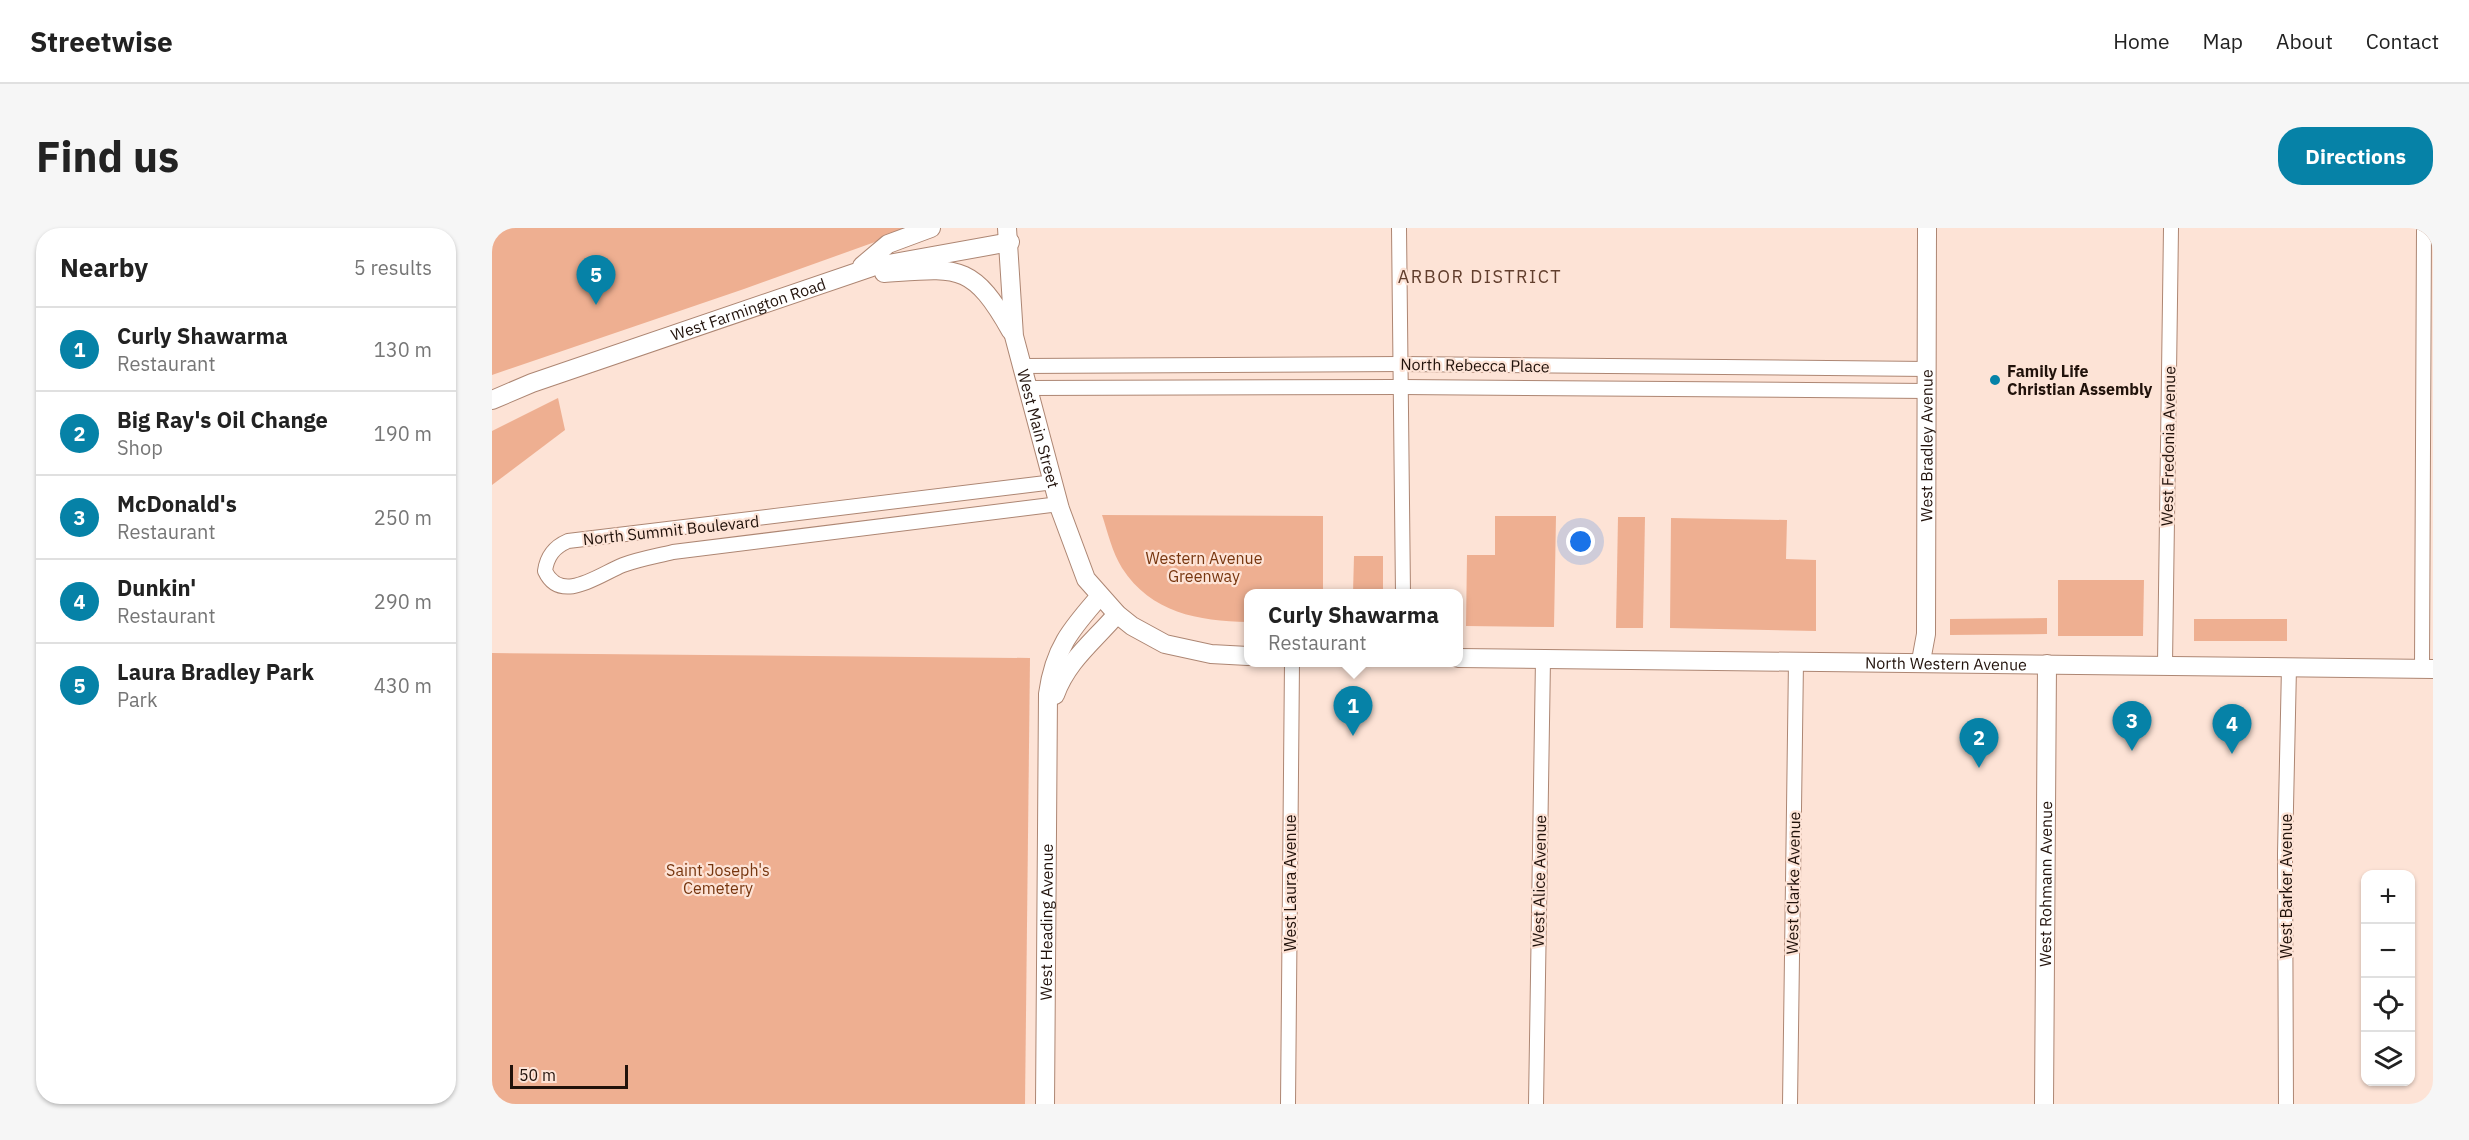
<!DOCTYPE html>
<meta charset="utf-8">
<style>
body{margin:0;font-family:"IBM Plex Sans",sans-serif;background:#f6f6f6;color:#222}
.controls{position:absolute;right:18px;bottom:18px;display:grid;overflow:hidden;border-radius:12px;box-shadow:0 2px 4px #0004}
.controls button{width:54px;height:54px;display:grid;place-items:center;padding:0;border:0;border-bottom:2px solid #e0e0e0;background:#fff;color:#222;font:30px sans-serif}
.scale{position:absolute;left:18px;bottom:15px;width:118px;box-sizing:border-box;padding-left:6px;border:3px solid #21120b;border-top:0;font-size:16px;line-height:21px;white-space:nowrap;color:#21120b;-webkit-text-stroke:4px #fde3d6;paint-order:stroke}
.you{position:absolute;left:1089px;top:314px;width:21px;height:21px;margin:-15px;border:4px solid #fff;border-radius:50%;background:#1a73e8;box-shadow:0 0 0 9px #1a73e833}
.badge{display:grid;place-items:center;width:39px;height:39px;border-radius:50%;background:#0682a7;color:#fff;font-size:20px;font-weight:700}
.pin{position:absolute;translate:-50% -50px;filter:drop-shadow(0 2px 3px #0008)}
.pin::after{content:'';position:absolute;top:32px;width:21px;height:18px;background:inherit;clip-path:polygon(0 0,100% 0,50% 100%)}
.popup{position:absolute;left:752px;top:361px;width:219px;height:78px;box-sizing:border-box;display:grid;place-content:center;border-radius:12px;background:#fff;filter:drop-shadow(0 2px 4px #0005);font-size:20px;white-space:nowrap;color:#767676}
.popup b{font-size:22px;color:#222}
.popup::after{content:'';position:absolute;left:50%;top:100%;margin-left:-12px;border:12px solid transparent;border-top-color:#fff}
.list{margin:0;padding:0;list-style:none}
h2{display:flex;justify-content:space-between;align-items:center;height:78px;margin:0;padding:0 24px;font-size:26px}
h2 small{font-size:20px;font-weight:400;color:#767676}
.list li{display:grid;grid-template-columns:39px 1fr auto;gap:18px;align-items:center;box-sizing:border-box;height:84px;padding:0 24px;border-top:2px solid #e0e0e0}
.list b{display:block;font-size:22px;white-space:nowrap}
.list p{margin:0;font-size:20px;white-space:nowrap;color:#767676}
.list em{font-size:20px;font-style:normal;color:#767676}
.icon{flex:none;width:33px;height:33px;fill:none;stroke:currentColor;stroke-width:2;stroke-linecap:round;stroke-linejoin:round}
.map{position:relative;flex:none;width:1941px;height:876px;overflow:hidden;border-radius:24px}
header{display:flex;align-items:center;gap:36px;box-sizing:border-box;height:84px;padding:0 30px;background:#fff;border-bottom:2px solid #e0e0e0}
header strong{font-size:28px}
nav{display:flex;gap:33px;margin-inline-start:auto;font-size:21px}
.intro{display:flex;align-items:center;justify-content:space-between;box-sizing:border-box;height:144px;padding:0 36px}
h1{margin:0;font-size:42px}
.button{padding:15px 27px;border-radius:24px;background:#0682a7;color:#fff;font-size:21px;font-weight:700}
main{display:flex;gap:36px;padding:0 36px}
aside{flex:1;background:#fff;border-radius:24px;box-shadow:0 2px 4px #0004}
.map>svg:first-child{display:block}
.green{fill:#eeaf91}
.lines{fill:none;stroke-linecap:round;stroke-linejoin:round}
.street-casing{stroke:#ad8673;stroke-width:16}
.secondary-casing{stroke:#ad8673;stroke-width:20}
.street{stroke:#fff;stroke-width:14}
.secondary{stroke:#fff;stroke-width:18}
.poi-dot{fill:#0682a7;stroke:#fde3d6;stroke-width:2}
.labels{text-anchor:middle;dominant-baseline:central;stroke-width:4.5;stroke-linejoin:round;paint-order:stroke}
.street-label{font-size:16px;fill:#21120b;stroke:#fde3d6}
.poi-label{font-size:16px;font-weight:bold;fill:#21120b;stroke:#fde3d6;text-anchor:start}
.park-label{font-size:16px;fill:#77360f;stroke:#fde3d6}
.neighbourhood-label{font-size:18px;letter-spacing:1.5px;fill:#613e2d;stroke:#fde3d6}
</style>
<header>
<strong>Streetwise</strong>
<nav><a>Home</a><a>Map</a><a>About</a><a>Contact</a></nav>
</header>
<div class="intro"><h1>Find us</h1><a class="button">Directions</a></div>
<main>
<aside>
<h2>Nearby<small>5 results</small></h2>
<ul class="list">
<li><span class="badge">1</span><div><b>Curly Shawarma</b><p>Restaurant</p></div><em>130 m</em></li>
<li><span class="badge">2</span><div><b>Big Ray's Oil Change</b><p>Shop</p></div><em>190 m</em></li>
<li><span class="badge">3</span><div><b>McDonald's</b><p>Restaurant</p></div><em>250 m</em></li>
<li><span class="badge">4</span><div><b>Dunkin'</b><p>Restaurant</p></div><em>290 m</em></li>
<li><span class="badge">5</span><div><b>Laura Bradley Park</b><p>Park</p></div><em>430 m</em></li>
</ul>
</aside>
<div class="map">
<svg width="1941" height="876" viewBox="0 0 1941 876">
<rect width="100%" height="100%" fill="#fde3d6"/>
<!-- green -->
<g class="green">
<path d="M0,0H422L252,61L0,147Z"/>
<path d="M66,170L73,202L0,257V203Z"/>
<path d="M610,287L831,288V365L756,366V394C706,393 659,385 630,340C620,324 616,305 610,287Z"/>
<path d="M1003,288H1064L1062,399L974,398L975,327H1003Z"/>
<path d="M1126,289H1153L1151,400H1124Z"/>
<path d="M1179,290L1295,292L1294,331L1324,332V403L1178,400Z"/>
<path d="M862,328H891V365H861Z"/>
<path d="M1566,352H1652L1651,408H1566Z"/>
<path d="M1555,390V406L1458,407V391Z"/>
<rect x="1702" y="391" width="93" height="22"/>
<path d="M0,425L538,430L533,876H0Z"/>
</g>
<g class="lines">
<!-- street casing -->
<g class="street-casing">
<g id="street">
<path d="M907,0L911,366"/>
<path d="M529,138L910,136L1436,141"/>
<path d="M535,160L910,159L1436,163"/>
<path d="M562,254L76,313C62,319 55,328 53,343C69,377 108,346 131,337C147,331 165,328 181,324L567,276"/>
<path d="M1673,436L1679,0"/>
<path d="M1930,441L1932,0"/>
<path d="M796,876L800,434"/>
<path d="M1044,876L1051,431"/>
<path d="M1298,876L1304,433"/>
<path d="M1794,876L1793,626L1797,439"/>
</g>
</g>
<!-- secondary casing -->
<g class="secondary-casing">
<g id="secondary">
<path id="s1" d="M515,0L522,108L568,281L594,351L625,386L640,398L673,416L719,426L756,428"/>
<path d="M370,38L396,16L439,0"/>
<path d="M392,45C466,40 480,34 519,103"/>
<path id="s2" d="M0,172L40,155L380,39L518,14"/>
<path id="s3" d="M966,430L1941,441"/>
<path id="s4" d="M1429,433L1434,406L1435,0"/>
<path d="M563,467C575,433 602,413 625,386"/>
<path id="s5" d="M553,876L556,466C562,421 579,401 608,368"/>
<path id="s6" d="M1552,876L1555,436"/>
</g>
</g>
<!-- street -->
<use href="#street" class="street"/>
<!-- secondary -->
<use href="#secondary" class="secondary"/>
</g>
<!-- markers -->
<circle class="poi-dot" cx="1503" cy="152" r="6"/>
<g class="labels">
<!-- street labels -->
<g class="street-label">
<text stroke="none"><textPath href="#s2" startOffset="272">West Farmington Road</textPath></text>
<text transform="translate(983 137) rotate(1)">North Rebecca Place</text>
<text stroke="none"><textPath href="#s1" startOffset="204">West Main Street</textPath></text>
<text stroke="none"><textPath href="#s4" startOffset="216">West Bradley Avenue</textPath></text>
<text transform="translate(1676 218) rotate(-89)">West Fredonia Avenue</text>
<text transform="translate(179 302) rotate(-6)">North Summit Boulevard</text>
<text stroke="none"><textPath href="#s3" startOffset="488">North Western Avenue</textPath></text>
<text transform="translate(1047 653) rotate(-89)">West Alice Avenue</text>
<text transform="translate(798 655) rotate(-90)">West Laura Avenue</text>
<text transform="translate(1301 655) rotate(-89)">West Clarke Avenue</text>
<text stroke="none"><textPath href="#s6" startOffset="220">West Rohmann Avenue</textPath></text>
<text transform="translate(1794 658) rotate(-90)">West Barker Avenue</text>
<text stroke="none"><textPath href="#s5" startOffset="182">West Heading Avenue</textPath></text>
</g>
<!-- poi labels -->
<g class="poi-label">
<text x="1515" y="143">Family Life<tspan x="1515" dy="18">Christian Assembly</tspan></text>
</g>
<!-- park labels -->
<g class="park-label">
<text x="712" y="330">Western Avenue<tspan x="712" dy="18">Greenway</tspan></text>
<text x="226" y="642">Saint Joseph's<tspan x="226" dy="18">Cemetery</tspan></text>
</g>
<!-- neighbourhood labels -->
<g class="neighbourhood-label">
<text x="988" y="48">ARBOR DISTRICT</text>
</g>
</g>
</svg>
<div class="controls">
<button>+</button>
<button>−</button>
<button><svg class="icon" aria-label="locate" viewBox="0 0 24 24"><circle cx="12" cy="12" r="6"/><path d="M12 2v4M12 18v4M2 12h4M18 12h4"/></svg></button>
<button><svg class="icon" aria-label="layers" viewBox="0 0 24 24"><path d="M12 4l9 5-9 5-9-5zM3 14l9 5 9-5"/></svg></button>
</div>
<div class="scale">50 m</div>
<div class="you"></div>
<div class="pin badge" style="left:861px;top:508px">1</div>
<div class="popup"><b>Curly Shawarma</b>Restaurant</div>
<div class="pin badge" style="left:1487px;top:540px">2</div>
<div class="pin badge" style="left:1640px;top:523px">3</div>
<div class="pin badge" style="left:1740px;top:526px">4</div>
<div class="pin badge" style="left:104px;top:77px">5</div>
</div>
</main>
